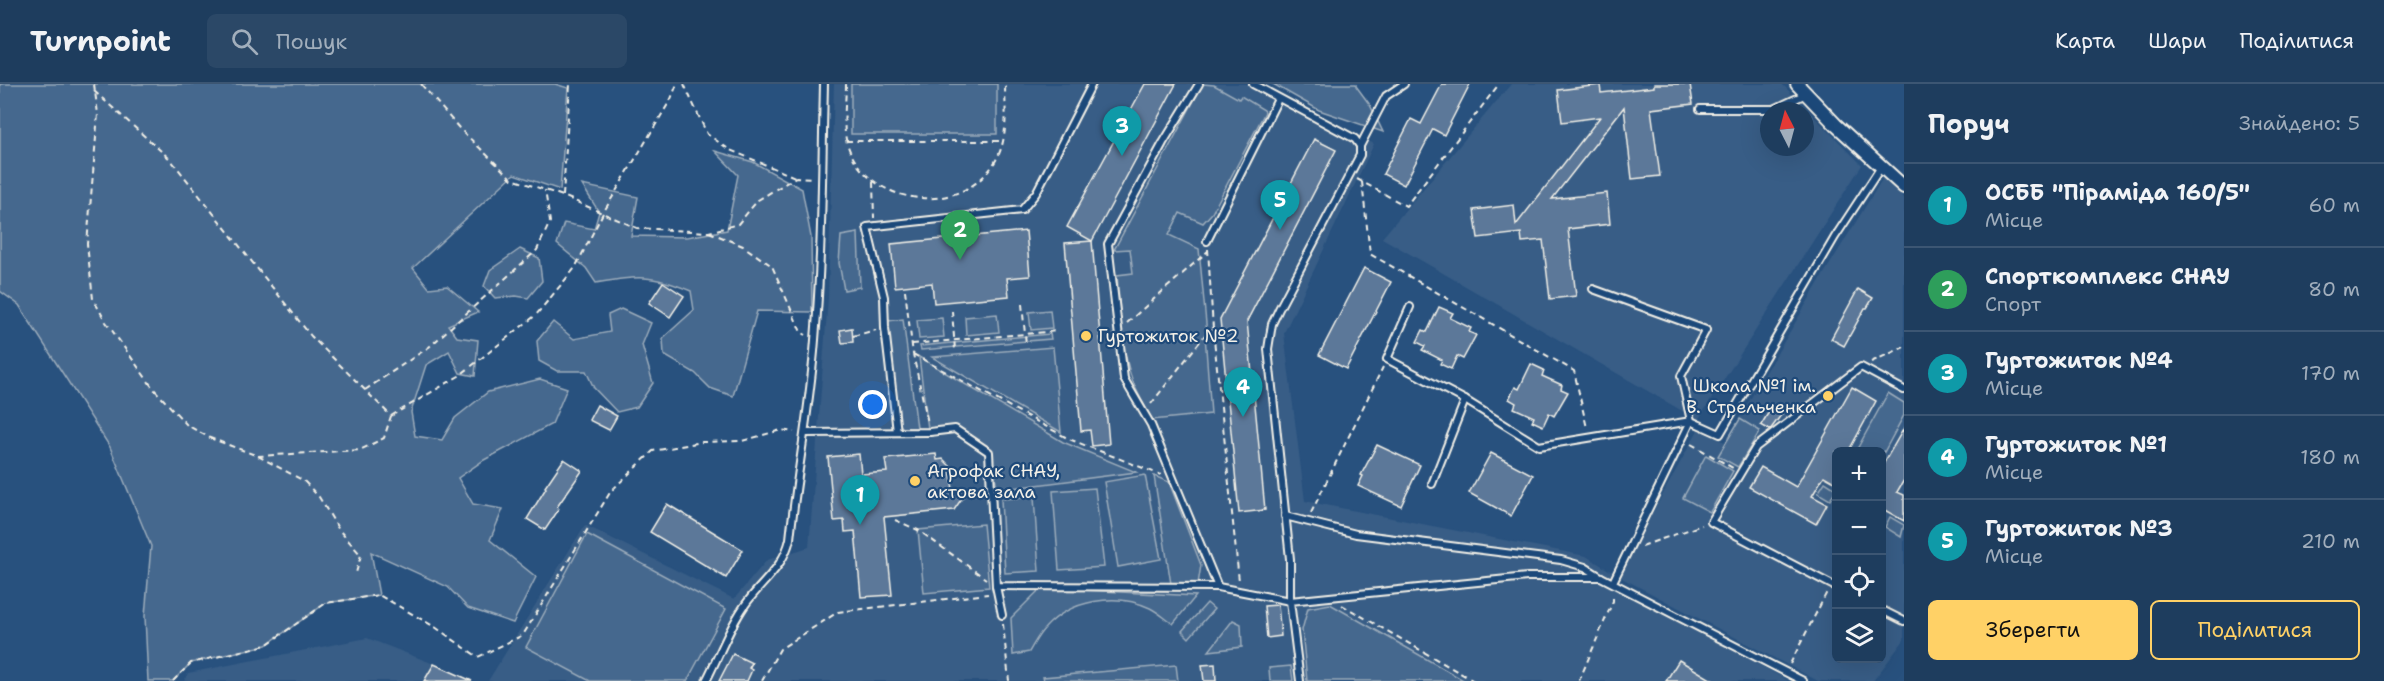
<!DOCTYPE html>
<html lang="uk">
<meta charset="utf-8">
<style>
body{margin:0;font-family:"Shantell Sans",sans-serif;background:#2b4867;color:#f1f3f6}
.controls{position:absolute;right:18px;bottom:18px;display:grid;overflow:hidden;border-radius:9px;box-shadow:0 6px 24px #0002}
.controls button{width:54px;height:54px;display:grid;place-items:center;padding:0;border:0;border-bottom:2px solid #3c5673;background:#1e3d5e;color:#f1f3f6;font:30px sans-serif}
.compass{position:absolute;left:1760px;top:18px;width:54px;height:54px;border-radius:50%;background:#1e3d5e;box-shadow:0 6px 24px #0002;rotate:354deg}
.you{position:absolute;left:873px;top:321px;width:21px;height:21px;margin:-15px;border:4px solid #fff;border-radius:50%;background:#1a73e8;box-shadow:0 0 0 9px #1a73e833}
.badge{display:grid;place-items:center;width:39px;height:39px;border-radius:50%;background:#ffd166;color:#fff;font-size:20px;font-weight:700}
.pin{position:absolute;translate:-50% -50px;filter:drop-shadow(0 2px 3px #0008)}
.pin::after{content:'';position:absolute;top:32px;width:21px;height:18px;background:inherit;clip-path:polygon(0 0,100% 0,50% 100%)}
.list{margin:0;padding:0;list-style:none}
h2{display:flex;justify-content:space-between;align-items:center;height:78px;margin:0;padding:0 24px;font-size:26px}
h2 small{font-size:20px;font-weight:400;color:#a1aebc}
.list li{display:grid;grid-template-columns:39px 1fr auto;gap:18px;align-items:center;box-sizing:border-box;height:84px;padding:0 24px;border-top:2px solid #3c5673}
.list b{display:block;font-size:22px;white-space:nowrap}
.list p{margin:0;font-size:20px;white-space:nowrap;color:#a1aebc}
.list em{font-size:20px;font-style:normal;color:#a1aebc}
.actions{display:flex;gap:12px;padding:18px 24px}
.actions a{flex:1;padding:14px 0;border:2px solid #ffd166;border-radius:9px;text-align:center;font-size:21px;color:#ffd166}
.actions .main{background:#ffd166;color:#111}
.icon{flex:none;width:33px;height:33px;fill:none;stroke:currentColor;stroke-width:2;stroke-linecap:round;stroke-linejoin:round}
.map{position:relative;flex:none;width:1904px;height:597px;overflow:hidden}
header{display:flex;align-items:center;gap:36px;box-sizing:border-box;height:84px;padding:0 30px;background:#1e3d5e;border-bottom:2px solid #3c5673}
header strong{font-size:28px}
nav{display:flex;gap:33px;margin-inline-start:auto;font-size:21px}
.search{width:420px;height:54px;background:#2b4867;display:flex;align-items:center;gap:15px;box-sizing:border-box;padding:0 21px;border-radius:9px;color:#a1aebc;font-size:22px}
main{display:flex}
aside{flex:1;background:#1e3d5e}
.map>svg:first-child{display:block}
.built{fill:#375d86;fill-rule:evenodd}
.green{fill:#45688e;stroke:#9cacbb;stroke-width:1.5}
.building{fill:#5b7899;stroke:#f4f1e8;stroke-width:1.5}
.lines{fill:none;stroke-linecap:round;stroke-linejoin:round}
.service-casing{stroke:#f4f1e8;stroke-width:10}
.minor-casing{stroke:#f4f1e8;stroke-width:16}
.path{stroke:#f4f1e8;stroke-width:2;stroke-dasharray:6 4.5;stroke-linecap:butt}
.service{stroke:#1f4a7a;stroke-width:6}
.minor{stroke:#1f4a7a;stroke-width:12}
.poi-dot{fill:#ffd166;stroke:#1f4a7a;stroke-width:2}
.labels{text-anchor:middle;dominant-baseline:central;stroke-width:4.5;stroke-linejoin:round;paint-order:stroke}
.poi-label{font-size:18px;fill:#f4f1e8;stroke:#1f4a7a;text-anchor:start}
</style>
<header>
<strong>Turnpoint</strong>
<div class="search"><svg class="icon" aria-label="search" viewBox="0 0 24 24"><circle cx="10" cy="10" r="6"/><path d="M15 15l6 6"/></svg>Пошук</div>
<nav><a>Карта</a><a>Шари</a><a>Поділитися</a></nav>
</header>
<main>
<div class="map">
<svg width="1904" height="597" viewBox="0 0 1904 597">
<rect width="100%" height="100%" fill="#28517e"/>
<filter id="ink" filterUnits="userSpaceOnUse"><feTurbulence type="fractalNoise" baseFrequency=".0167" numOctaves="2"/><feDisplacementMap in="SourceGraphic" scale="12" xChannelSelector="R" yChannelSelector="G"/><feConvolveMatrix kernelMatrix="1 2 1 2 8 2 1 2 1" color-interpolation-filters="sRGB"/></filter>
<g filter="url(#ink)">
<!-- built -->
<g class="built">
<path d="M834,0H1264L1374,60L1284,249L1305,417L1586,472L1617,491L1620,505L1789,597H488L585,441L734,515L767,476L809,463L828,214Z"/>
<path d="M1511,0H1782L1862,81L1698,336L1382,154ZM1769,27H1805V63H1769Z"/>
<path d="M1883,94L1904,114V556L1873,597H1818L1618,492L1698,346L1725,358L1825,188ZM1836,368H1882V574H1836Z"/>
<path d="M367,554L434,580L472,597H184L188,589Z"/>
</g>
<!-- green -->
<g class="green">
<path d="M0,0H555L568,4L560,106L514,90L413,184L429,204L447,202L478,228L448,241L457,253L478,256L475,292L460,289L449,267L426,281L411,328L415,352L442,356L455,334L488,308L540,295L567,304L552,340L484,376L458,394L473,420L503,425L490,456L536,493L513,539L468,524L448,503L371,468L379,511L326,519L266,561L191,579L173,597H148L145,532L151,462L110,363L19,221L0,207Z"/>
<rect x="851" y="0" width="146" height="50"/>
<path d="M1203,0L1214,1L1239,15L1241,12L1264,26L1265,28L1212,129L1203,139L1180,129L1169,151L1199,165L1207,250L1205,251L1211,330L1152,336C1146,323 1138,311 1133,298C1121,266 1120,225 1117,191L1133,189L1130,165L1114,166Z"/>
<path d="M1273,0H1356V2L1370,21L1383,48L1319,26Z"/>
<path d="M715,67L753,78L802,105L811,153L812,228L757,227L733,312L710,304L695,289L664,271L663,254L694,226L691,207C650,190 639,192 596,199L586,184L557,160L564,139L594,145L599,128L582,101L638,113L631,152L687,153L727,146L738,91Z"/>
<path d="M858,149L860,203L844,206L839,179L841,152Z"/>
<path d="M520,165L539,174L542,197L528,214L516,212L495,214L484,202L490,186Z"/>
<path d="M621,225L651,239L642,261L653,299L637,323L617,328L594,304L586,287H557L539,277L537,257L553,238L574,255L610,248L608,231Z"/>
<path d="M1050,226L1052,244L1031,246L1029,228Z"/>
<path d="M997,230L999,248L966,251L965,233Z"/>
<path d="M942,234L944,253L919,255L917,236Z"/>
<path d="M903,235L917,344H903L893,334L881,245L888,237Z"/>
<path d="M1050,250L1051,255L921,266L920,262Z"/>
<path d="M1053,263L1061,348L932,273Z"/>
<path d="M919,273L1063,358L1136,388L997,406L992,369L951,344L928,345Z"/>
<path d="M1888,309L1904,319V331L1882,372V368L1856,367Z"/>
<path d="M1740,335L1760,347L1738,383L1718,372Z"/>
<path d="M1706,371L1733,387L1710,428L1683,414Z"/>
<path d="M1145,391L1161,475L1118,483L1104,398Z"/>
<path d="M1154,392L1169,398L1201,481L1198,500H1171Z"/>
<path d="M1825,398L1836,405L1830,416L1818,409Z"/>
<path d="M1095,404L1104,483L1059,486L1053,407Z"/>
<path d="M1034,413L1039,487L1005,489L1001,415Z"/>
<path d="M1890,433L1904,441L1901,453L1885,443Z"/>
<path d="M983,440L989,503L924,509L918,446Z"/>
<path d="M587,450L726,525L687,597H590L526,563Z"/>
<path d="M1045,504L1196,512L1173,540C1166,535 1158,528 1150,524C1116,508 1070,516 1045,544C1038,551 1034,560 1029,568L1013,571L1011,534L1037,508Z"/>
<path d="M1207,519L1214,525L1189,554L1182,547Z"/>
<path d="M1330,520L1465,597H1307L1302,546L1308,524Z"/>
<path d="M1233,536L1241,540L1242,563L1209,567Z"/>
<path d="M1176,581L1178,597H1044L1043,593Z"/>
<path d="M1291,582L1293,597H1270L1269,584Z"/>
</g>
<!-- building -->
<g class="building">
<path d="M1145,0H1176L1092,157L1067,143Z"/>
<path d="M1442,0H1470L1444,51L1433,45L1404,101L1383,90L1411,35L1421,40Z"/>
<path d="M1654,0H1690L1693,20L1651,25L1660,92L1632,95L1624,23L1552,115L1607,109L1610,140L1568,145L1576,212L1550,215L1543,156L1522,158L1521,149L1478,154L1474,126L1514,121L1516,141L1600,33L1562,38L1558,6L1600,1L1601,9L1654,3Z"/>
<path d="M1314,55L1336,66L1247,237L1265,426L1239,429L1220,235Z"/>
<path d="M1026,147L1030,192L1007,194L1009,212L934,219L932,199L895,203L891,160Z"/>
<path d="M1092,157L1109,360L1092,362L1090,346L1081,347L1065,159Z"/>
<path d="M1364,184L1391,198L1346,285L1319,271Z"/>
<path d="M663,198L684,212L670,233L649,219Z"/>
<path d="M1858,205L1873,214L1867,224H1865L1844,262L1831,255Z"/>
<path d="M1439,223L1453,229L1450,234L1471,244L1469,248L1476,251L1463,275L1457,272L1451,285L1440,280L1442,276L1422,266L1425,262L1417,258L1423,246L1427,248Z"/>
<path d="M852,244L853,258L842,259L840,246Z"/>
<path d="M1531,280L1544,286L1542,292L1562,301L1561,305L1568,308L1554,332L1549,329L1543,342L1532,337L1534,333L1514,324L1516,319L1509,315L1515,303L1519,305Z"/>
<path d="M1852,303L1876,317L1848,368H1836V399L1824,392L1812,412L1827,420L1816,440L1749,403L1761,383L1796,403Z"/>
<path d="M597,321L617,332L609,346L589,336Z"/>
<path d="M1773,321L1784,327L1770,346L1761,341Z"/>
<path d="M1904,344V396L1897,408L1904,411V437L1881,424V384Z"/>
<path d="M1377,361L1420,381L1401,422L1358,402L1363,392L1361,391Z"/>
<path d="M1491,369L1533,391L1511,432L1469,409Z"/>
<path d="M859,370L861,390L887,388L885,375L936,370L937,376L943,375L950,382L953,406L969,404L954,426L884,433L892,511L861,513L855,447L845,448L844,436L834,437L828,373Z"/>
<path d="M564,375L582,387L557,423L559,425L545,446L527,435L546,404L545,403Z"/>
<path d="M667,420L743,466L726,494L650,448Z"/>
<path d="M1278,521L1281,552L1267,554L1264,522Z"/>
<path d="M733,570L752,579L749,584L752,586L747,597H719Z"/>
<path d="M1679,576L1714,597H1666Z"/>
<path d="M434,580L472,597H424Z"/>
<path d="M1215,580L1216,597H1204L1202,581Z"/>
</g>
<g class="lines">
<!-- service casing -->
<g class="service-casing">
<g id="service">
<path d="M1199,0L1163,59L1108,160L1124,295L1151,341L1218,503L1290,517L1527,493H1601L1803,597"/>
<path d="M1253,0L1355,55L1360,62V71L1279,225L1272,240L1268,265L1290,475V517L1300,597"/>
<path d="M1700,25H1774L1806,10"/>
<path d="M1360,62L1386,12L1404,0"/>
<path d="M1207,157L1278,15"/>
<path d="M1593,205L1706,246L1681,292L1691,337L1613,498"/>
<path d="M1410,223L1387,275L1465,316L1539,362L1691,337L1720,350L1835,153L1881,83"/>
<path d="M897,348L885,244L884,213L867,143L1022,126L1036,109L1092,0"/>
<path d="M805,349L930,348L955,345L989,368L996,502L1218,503"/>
<path d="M1432,400L1465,316"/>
<path d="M1285,432L1356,450L1561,476L1585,483L1601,493"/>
<path d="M996,502L1002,531"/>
<path d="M1836,503L1711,438L1756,363L1861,283L1904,306"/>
<path d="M1882,526L1904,537"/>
<path d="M706,597C719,572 731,539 748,517C764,496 784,482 790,455C797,389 810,323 815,256C822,171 822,85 824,0"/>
</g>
</g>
<!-- minor casing -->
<g class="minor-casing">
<path id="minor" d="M1797,0L1836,41L1904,103"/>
</g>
<!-- path -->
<g class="path">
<path d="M94,0L98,30L87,160L93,215L106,238L153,304L187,341L210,354L258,372L304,397L319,413L339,446L361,471L356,489"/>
<path d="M421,0L459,44L512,95L563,112L637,144L709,148L738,140L758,116L796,93L812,94"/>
<path d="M684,0L707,50L730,66L795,93"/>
<path d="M846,0C846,17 842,44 847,59C866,123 963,135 996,76C1009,53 1005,25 1005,0"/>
<path d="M94,7L171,76L311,252L391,332L384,354L360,366L258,372"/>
<path d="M846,57H1004"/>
<path d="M1357,95L1406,122L1499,0"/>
<path d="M873,98L874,134"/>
<path d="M1362,98L1370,170L1574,287L1587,344"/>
<path d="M563,112L570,0"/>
<path d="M709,148L743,162L772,182L801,248L806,251"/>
<path d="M1208,165L1213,245L1239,497"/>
<path d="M905,206L913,270L928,339"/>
<path d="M1022,220L1026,260"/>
<path d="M952,227L955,266"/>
<path d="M1127,239L1208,167"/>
<path d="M853,252L876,246"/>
<path d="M912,260L1058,247"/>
<path d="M913,270L1069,355L1161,391"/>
<path d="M1871,278L1904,263"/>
<path d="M365,306L429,263L537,166L550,138L545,106"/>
<path d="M1151,320L1205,251L1212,246"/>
<path d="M391,332L459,292L536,231L575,184L603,129L671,15L677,0"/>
<path d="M1691,360L1733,384"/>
<path d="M1311,429L1383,283"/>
<path d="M895,436L918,446L986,495"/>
<path d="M1642,462L1702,441"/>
<path d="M1342,521L1474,597"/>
<path d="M1003,540L1009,597"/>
<path d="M1790,580L1827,508"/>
<path d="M173,597L191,579L266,561L326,519L379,511L435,543L478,573L523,551L611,407L653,367L702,358L742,357L781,346L794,348"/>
<path d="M762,597L780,565L838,528L988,510"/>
<path d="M1579,597L1613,517V510"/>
</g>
<!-- service -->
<use href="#service" class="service"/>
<!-- minor -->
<use href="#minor" class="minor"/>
</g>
</g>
<!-- markers -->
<g class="poi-dot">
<circle cx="1086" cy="252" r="6"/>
<circle cx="1828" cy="312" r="6"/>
<circle cx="915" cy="397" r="6"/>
</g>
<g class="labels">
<!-- poi labels -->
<g class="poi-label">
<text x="1098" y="252">Гуртожиток №2</text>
<text x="1816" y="302" text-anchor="end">Школа №1 ім.<tspan x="1816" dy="21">В. Стрельченка</tspan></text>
<text x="927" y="387">Агрофак СНАУ,<tspan x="927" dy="21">актова зала</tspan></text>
</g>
</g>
</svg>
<div class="controls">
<button>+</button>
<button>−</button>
<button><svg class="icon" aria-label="locate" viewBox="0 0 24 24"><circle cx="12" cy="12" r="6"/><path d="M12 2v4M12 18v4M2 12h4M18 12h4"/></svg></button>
<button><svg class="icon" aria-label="layers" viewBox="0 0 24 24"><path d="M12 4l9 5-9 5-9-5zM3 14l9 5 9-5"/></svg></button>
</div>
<svg class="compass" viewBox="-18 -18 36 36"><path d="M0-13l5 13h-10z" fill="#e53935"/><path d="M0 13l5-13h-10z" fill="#a1aebc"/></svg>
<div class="you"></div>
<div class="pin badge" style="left:860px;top:441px;background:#0f9aa8">1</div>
<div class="pin badge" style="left:960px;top:176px;background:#2e9e5b">2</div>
<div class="pin badge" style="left:1122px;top:72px;background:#0f9aa8">3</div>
<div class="pin badge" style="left:1243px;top:333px;background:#0f9aa8">4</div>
<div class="pin badge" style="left:1280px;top:146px;background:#0f9aa8">5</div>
</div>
<aside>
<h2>Поруч<small>Знайдено: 5</small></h2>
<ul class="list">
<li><span class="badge" style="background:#0f9aa8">1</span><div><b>ОСББ &quot;Піраміда 160/5&quot;</b><p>Місце</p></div><em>60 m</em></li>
<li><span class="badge" style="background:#2e9e5b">2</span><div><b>Спорткомплекс СНАУ</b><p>Спорт</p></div><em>80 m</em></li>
<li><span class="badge" style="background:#0f9aa8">3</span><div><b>Гуртожиток №4</b><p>Місце</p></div><em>170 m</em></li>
<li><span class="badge" style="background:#0f9aa8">4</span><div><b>Гуртожиток №1</b><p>Місце</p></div><em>180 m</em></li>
<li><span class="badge" style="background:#0f9aa8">5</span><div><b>Гуртожиток №3</b><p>Місце</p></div><em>210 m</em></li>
</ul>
<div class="actions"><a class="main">Зберегти</a><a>Поділитися</a></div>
</aside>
</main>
